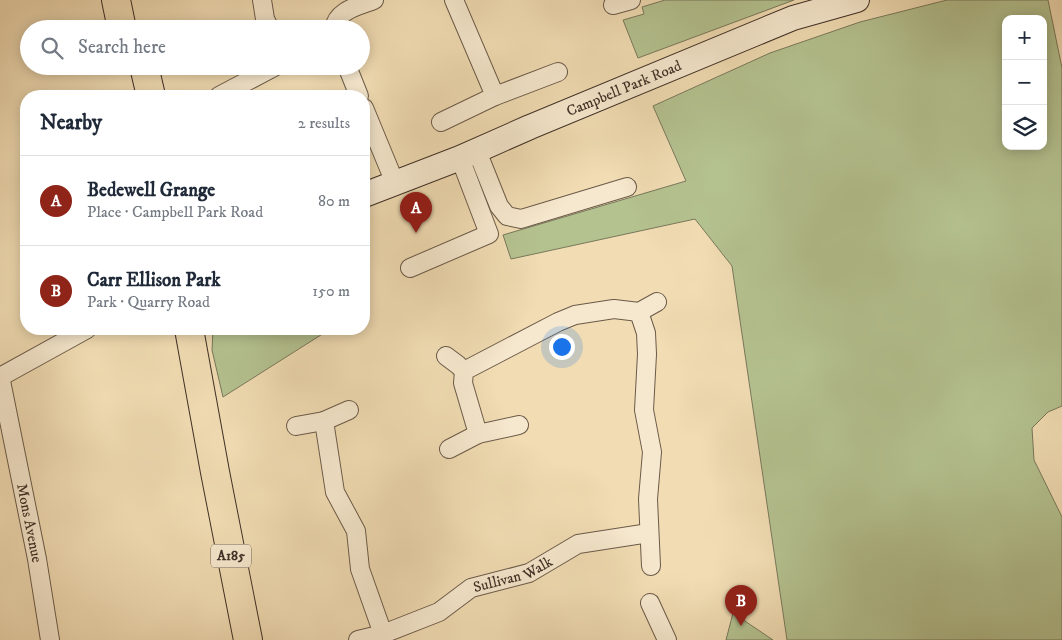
<!DOCTYPE html>
<meta charset="utf-8">
<style>
body{margin:0;font-family:"IM FELL DW Pica",serif;background:#f2f2f3;color:#1f2937}
.controls{position:absolute;right:15px;top:15px;display:grid;overflow:hidden;border-radius:10px;box-shadow:0 2px 12px #0003}
.controls button{width:45px;height:45px;display:grid;place-items:center;padding:0;border:0;border-bottom:1px solid #e0e1e3;background:#fff;color:#1f2937;font:25px sans-serif}
.you{position:absolute;left:561px;top:346px;width:18px;height:18px;margin:-12px;border:4px solid #fff;border-radius:50%;background:#1a73e8;box-shadow:0 0 0 8px #1a73e833}
.badge{display:grid;place-items:center;width:32px;height:32px;border-radius:50%;background:#8f2418;color:#fff;font-size:16px;font-weight:700}
.pin{position:absolute;translate:-50% -41px;filter:drop-shadow(0 1px 2px #0008)}
.pin::after{content:'';position:absolute;top:26px;width:18px;height:15px;background:inherit;clip-path:polygon(0 0,100% 0,50% 100%)}
.list{margin:0;padding:0;list-style:none}
h2{display:flex;justify-content:space-between;align-items:center;height:65px;margin:0;padding:0 20px;font-size:21px}
h2 small{font-size:16px;font-weight:400;color:#747a83}
.list li{display:grid;grid-template-columns:32px 1fr auto;gap:15px;align-items:center;box-sizing:border-box;height:90px;padding:0 20px;border-top:1px solid #e0e1e3}
.list b{display:block;font-size:19px;white-space:nowrap}
.list p{margin:0;font-size:16px;white-space:nowrap;color:#747a83}
.list em{font-size:16px;font-style:normal;color:#747a83}
.icon{flex:none;width:28px;height:28px;fill:none;stroke:currentColor;stroke-width:2;stroke-linecap:round;stroke-linejoin:round}
.map{position:relative;flex:none;width:1062px;height:640px;overflow:hidden}
.search{position:absolute;background:#fff;box-shadow:0 2px 12px #0003;left:20px;top:20px;width:350px;height:55px;display:flex;align-items:center;gap:12px;box-sizing:border-box;padding:0 18px;border-radius:28px;color:#747a83;font-size:19px}
.panel{position:absolute;background:#fff;box-shadow:0 2px 12px #0003;left:20px;top:90px;width:350px;height:245px;border-radius:20px}
.map>svg:first-child{display:block}
.green{fill:#b4c290;stroke:#79785b;fill-rule:evenodd}
.lines{fill:none;stroke-linecap:round;stroke-linejoin:round}
.street-casing{stroke:#6b5a49;stroke-width:20}
.secondary-casing{stroke:#3e2f26;stroke-width:26}
.primary-casing{stroke:#3e2f26;stroke-width:30}
.street{stroke:#f6e8ce;stroke-width:18}
.secondary{stroke:#f6e8ce;stroke-width:24}
.primary{stroke:#f1dcb3;stroke-width:28}
.labels{text-anchor:middle;dominant-baseline:central;stroke-width:4;stroke-linejoin:round;paint-order:stroke}
.shield{fill:#f6e8ce;stroke:#756658;stroke-width:1}
.shield-label{font-size:14px;font-weight:bold;fill:#3e2f26}
.street-label{font-size:15px;fill:#3e2f26;stroke:#f6e8ce}
</style>
<div class="map">
<svg width="1062" height="640" viewBox="0 0 1062 640">
<rect width="100%" height="100%" fill="#f1dcb3"/>
<filter id="stains"><feTurbulence type="fractalNoise" baseFrequency=".004" numOctaves="4"/><feColorMatrix values="0 0 0 0 .2 0 0 0 0 .09 0 0 0 0 .02 0 0 0 .5 -.17"/></filter>
<radialGradient id="worn" r=".72"><stop offset=".6" stop-color="#630" stop-opacity="0"/><stop offset="1" stop-color="#630" stop-opacity=".3"/></radialGradient>
<!-- green -->
<g class="green">
<path d="M665,0H794L638,58L623,20L644,14L642,7Z"/>
<path d="M947,0H1048L1062,68V406L1048,412L1032,428L1034,460L1062,517V640H787L732,266L695,219L511,259L503,235L686,181L653,106L770,53L860,22ZM1006,19H1043V146H1006Z"/>
<path d="M213,329H322L324,333L223,397L212,350Z"/>
<path d="M733,613L773,640H726Z"/>
</g>
<g class="lines">
<!-- street casing -->
<g class="street-casing">
<g id="street">
<path d="M262,0L265,19L270,29"/>
<path d="M454,0L495,96"/>
<path d="M613,5L631,0"/>
<path d="M334,29C336,10 359,6 374,0"/>
<path d="M347,66L359,96"/>
<path d="M219,96L276,66"/>
<path d="M364,108L395,183"/>
<path d="M441,122L495,96L558,72"/>
<path d="M477,151L499,206L507,216L521,219L627,187"/>
<path d="M410,268L489,234L460,158"/>
<path d="M639,312L646,333L647,354L644,410L652,452L648,499L651,566"/>
<path d="M446,356L458,365L464,371"/>
<path id="s1" d="M0,376L37,559L50,640"/>
<path d="M0,377L87,329"/>
<path d="M324,421L335,492L356,531L360,569L383,634"/>
<path d="M296,426L324,421L349,410"/>
<path d="M478,434L463,383L464,371L558,322L575,315L614,309L639,312L657,302"/>
<path d="M449,449L478,434L519,425"/>
<path d="M650,603L667,640"/>
<path id="s2" d="M358,640L383,634L439,612L471,588L529,573L578,544L649,533"/>
</g>
</g>
<!-- secondary casing -->
<g class="secondary-casing">
<g id="secondary">
<path id="s3" d="M364,195L460,158L530,127L793,18L857,0"/>
</g>
</g>
<!-- primary casing -->
<g class="primary-casing">
<g id="primary">
<path d="M116,0L122,29"/>
<path d="M144,66L151,96"/>
<path d="M189,329L215,472L248,640"/>
</g>
</g>
<!-- street -->
<use href="#street" class="street"/>
<!-- secondary -->
<use href="#secondary" class="secondary"/>
<!-- primary -->
<use href="#primary" class="primary"/>
</g>
<g class="labels">
<!-- shield labels -->
<rect class="shield" x="211" y="544.5" width="40" height="23" rx="4"/>
<g class="shield-label">
<text x="231" y="556">A185</text>
</g>
<!-- street labels -->
<g class="street-label">
<text stroke="none"><textPath href="#s3" startOffset="281">Campbell Park Road</textPath></text>
<text stroke="none"><textPath href="#s1" startOffset="150">Mons Avenue</textPath></text>
<text stroke="none"><textPath href="#s2" startOffset="170">Sullivan Walk</textPath></text>
</g>
</g>
<rect width="100%" height="100%" filter="url(#stains)"/>
<rect width="100%" height="100%" fill="url(#worn)"/>
</svg>
<div class="controls">
<button>+</button>
<button>−</button>
<button><svg class="icon" aria-label="layers" viewBox="0 0 24 24"><path d="M12 4l9 5-9 5-9-5zM3 14l9 5 9-5"/></svg></button>
</div>
<div class="you"></div>
<div class="pin badge" style="left:416px;top:233px">A</div>
<div class="pin badge" style="left:741px;top:626px">B</div>
<div class="search"><svg class="icon" aria-label="search" viewBox="0 0 24 24"><circle cx="10" cy="10" r="6"/><path d="M15 15l6 6"/></svg>Search here</div>
<section class="panel">
<h2>Nearby<small>2 results</small></h2>
<ul class="list">
<li><span class="badge">A</span><div><b>Bedewell Grange</b><p>Place · Campbell Park Road</p></div><em>80 m</em></li>
<li><span class="badge">B</span><div><b>Carr Ellison Park</b><p>Park · Quarry Road</p></div><em>150 m</em></li>
</ul>
</section>
</div>
